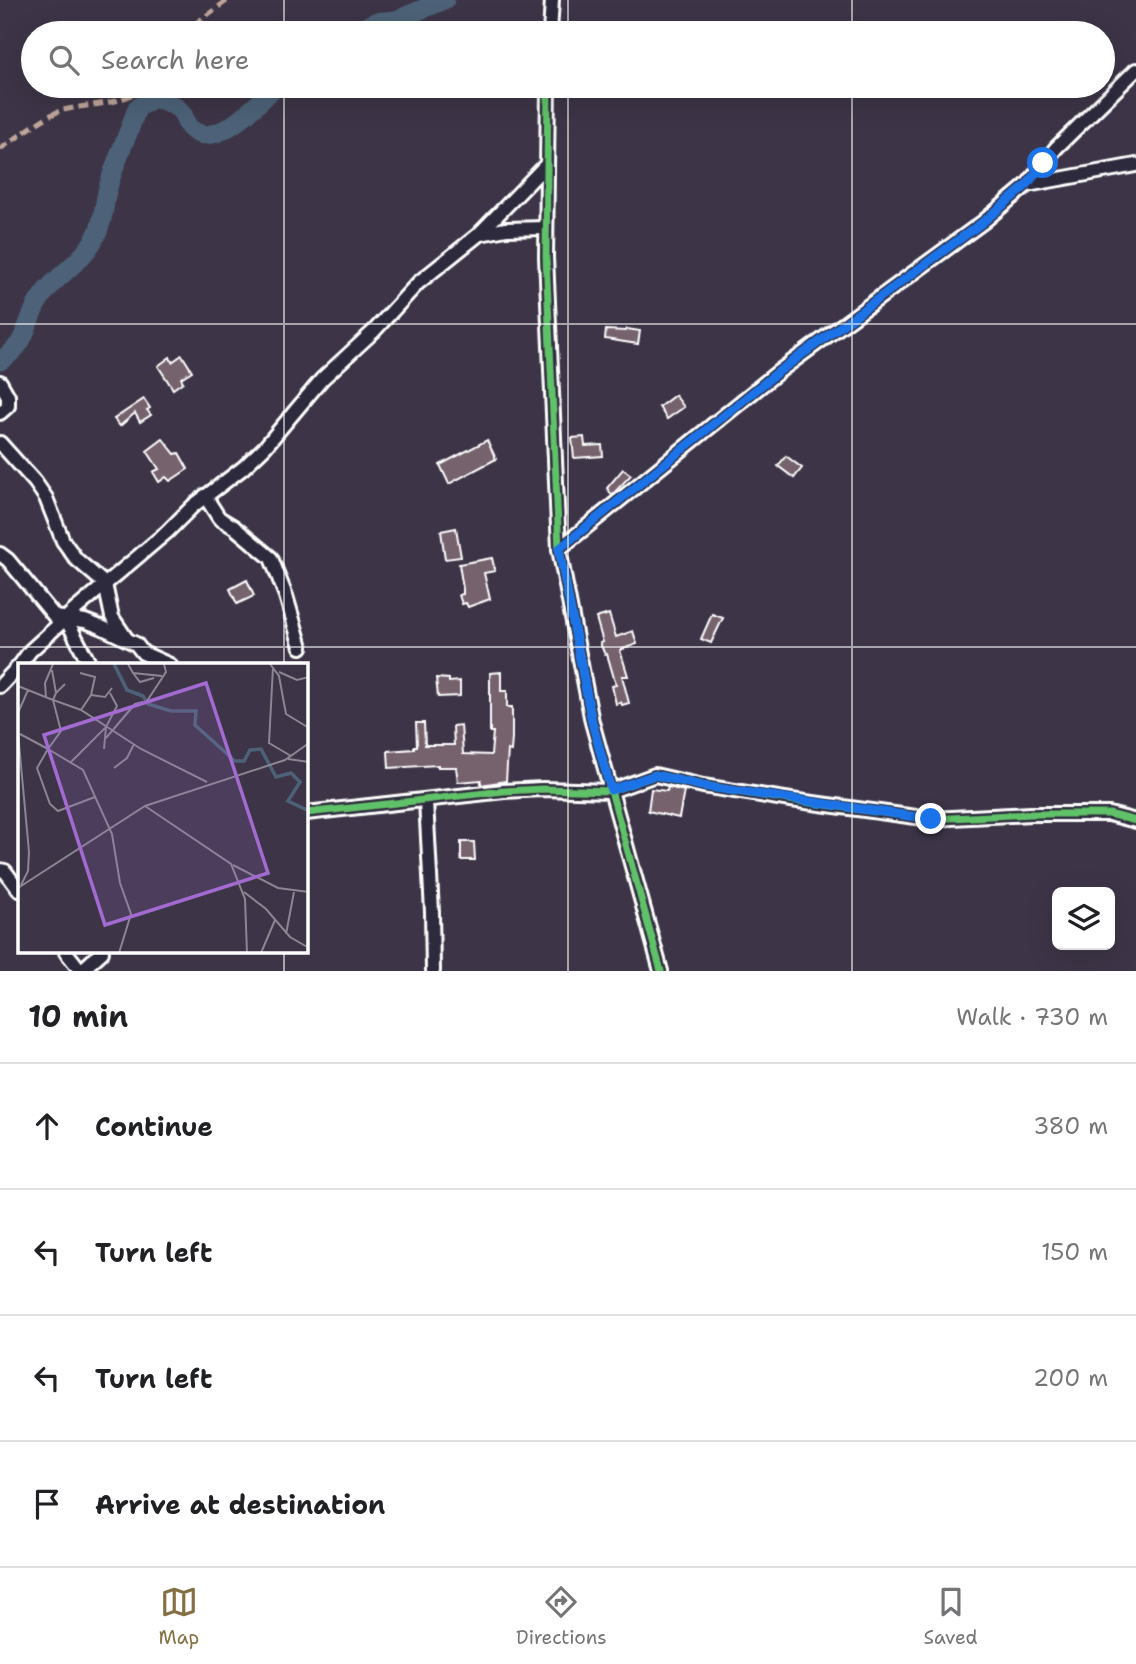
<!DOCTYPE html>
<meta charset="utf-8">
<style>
body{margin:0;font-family:"Shantell Sans",sans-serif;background:#f2f2f2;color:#202124}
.controls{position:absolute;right:21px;bottom:21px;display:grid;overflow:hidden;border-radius:10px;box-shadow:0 7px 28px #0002}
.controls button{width:63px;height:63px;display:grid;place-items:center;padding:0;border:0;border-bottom:2px solid #e0e0e0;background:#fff;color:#202124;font:35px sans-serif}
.stop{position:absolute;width:21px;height:21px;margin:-16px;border:5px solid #1a73e8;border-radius:50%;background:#fff}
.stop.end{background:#1a73e8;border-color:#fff;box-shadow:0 2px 7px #0008}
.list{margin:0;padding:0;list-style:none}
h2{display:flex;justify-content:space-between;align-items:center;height:91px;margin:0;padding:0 28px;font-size:30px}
h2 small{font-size:23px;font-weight:400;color:#757577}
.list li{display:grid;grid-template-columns:46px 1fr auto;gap:21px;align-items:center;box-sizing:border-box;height:126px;padding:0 28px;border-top:2px solid #e0e0e0}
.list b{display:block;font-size:26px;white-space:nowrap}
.list em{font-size:23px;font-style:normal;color:#757577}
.icon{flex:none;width:38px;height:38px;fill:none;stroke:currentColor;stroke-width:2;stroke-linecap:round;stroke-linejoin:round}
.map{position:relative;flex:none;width:1136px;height:971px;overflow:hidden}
.search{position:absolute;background:#fff;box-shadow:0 7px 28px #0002;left:21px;right:21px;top:21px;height:77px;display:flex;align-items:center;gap:18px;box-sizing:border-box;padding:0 24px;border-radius:38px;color:#757577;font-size:26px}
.sheet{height:595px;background:#fff}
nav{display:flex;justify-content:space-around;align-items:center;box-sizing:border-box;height:98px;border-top:2px solid #e0e0e0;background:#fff;font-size:19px;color:#757577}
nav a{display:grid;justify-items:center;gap:4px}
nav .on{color:#847042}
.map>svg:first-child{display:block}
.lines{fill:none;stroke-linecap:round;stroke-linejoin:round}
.river{stroke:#4d6278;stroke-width:19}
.building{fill:#76626d;stroke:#fff;stroke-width:2}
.minor-casing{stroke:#fff;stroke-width:18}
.minor{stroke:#2f2a3d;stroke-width:12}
.quiet{stroke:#c0a59a;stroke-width:5;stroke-dasharray:10 5;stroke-linecap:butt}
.cycleway-casing{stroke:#2f2a3d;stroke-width:11}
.cycleway{stroke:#61c268;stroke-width:7}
.route{stroke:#1a73e8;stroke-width:9}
.grid{fill:none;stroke:#fff;stroke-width:2;stroke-opacity:0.55}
.inset-river{fill:none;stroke:#4d6278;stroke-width:3.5}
.inset-road{fill:none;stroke:#8b8691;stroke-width:2}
.view{fill:#a36bd2;fill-opacity:0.15;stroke:#a36bd2;stroke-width:3.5}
.inset-edge{fill:none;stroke:#fff;stroke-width:3.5}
</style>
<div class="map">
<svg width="1136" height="971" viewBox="0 0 1136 971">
<rect width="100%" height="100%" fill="#3d3547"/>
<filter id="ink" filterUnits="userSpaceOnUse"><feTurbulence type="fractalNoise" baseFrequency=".0143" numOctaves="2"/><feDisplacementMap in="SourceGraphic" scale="14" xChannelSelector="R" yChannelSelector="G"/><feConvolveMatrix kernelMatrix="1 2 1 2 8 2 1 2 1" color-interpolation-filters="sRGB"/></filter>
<g filter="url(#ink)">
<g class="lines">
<!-- river -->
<g class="river">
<path d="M354,33L375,22L396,20L445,0"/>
<path d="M0,361C28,343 23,330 37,304C51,278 79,266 94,240C105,220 103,204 109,184C117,158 129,133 137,108L154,98C164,101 176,104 182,113C186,118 186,125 190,128C215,153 259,102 276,86"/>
</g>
</g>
<!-- building -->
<g class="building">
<path d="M627,329L640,331L638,344L605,339L606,330L626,331Z"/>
<path d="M182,355L192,371L181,378L183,382L173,389L158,366L170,357L172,362Z"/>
<path d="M675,395L684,407L667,419L659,407Z"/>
<path d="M144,399L150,408L147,410L151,415L140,422L135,413L120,426L114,419Z"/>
<path d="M584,437L585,446L602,445L603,456L574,458L572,438Z"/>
<path d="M163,439L175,454L179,453L188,469L170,481L166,477L159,482L153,472L159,469L147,451Z"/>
<path d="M487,440L496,459L449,484L440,465Z"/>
<path d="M786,456L802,468L794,478L778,466Z"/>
<path d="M623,469L631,475L612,495L607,488Z"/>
<path d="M456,528L461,557L445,559L441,531Z"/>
<path d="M492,558L495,571L484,573L490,599L468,607L466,603L462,604L459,595L463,594V589L459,564Z"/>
<path d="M247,580L254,596L237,604L230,589Z"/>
<path d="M609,614L616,637L633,631L637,644L620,650L628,676H622L629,703L622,705L621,702L616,704L612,686L616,685L607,654L605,655L600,643L603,642L596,618Z"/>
<path d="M712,614L723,618L711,643L701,639Z"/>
<path d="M501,672V691H507V707H512V738L511,751L508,750L506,781L481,785V780L458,782L456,767H438V765L389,768L388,751L414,749V746H417L416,723H424L425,745H454L453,726L461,725L463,754L491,755L493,732H490V673Z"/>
<path d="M436,678L449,679V682L460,681V696L438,697Z"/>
<path d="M668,787L684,791L679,818L648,811L651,789L667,791Z"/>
<path d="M461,842H474L475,860H461Z"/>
</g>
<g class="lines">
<!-- minor casing -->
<g class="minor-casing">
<g id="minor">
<path d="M550,33L552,0"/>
<path d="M548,86L546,257L559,549L592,722L661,971"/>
<path d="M1027,185L1056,148L1136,70"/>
<path d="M480,234L506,229L546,228"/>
<path d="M0,382L8,396V406L0,413"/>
<path d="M0,443L35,482L46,498L63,541L76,559L105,584L112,617L126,638"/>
<path d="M205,496L219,518L234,527L271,558L286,596L301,647"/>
<path d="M559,549L778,372L983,222L1027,185L1136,165"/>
<path d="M0,554L8,560L55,617L85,621L101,627L136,644L143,653L170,665"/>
<path d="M66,619L90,665"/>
<path d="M20,665L30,651L76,609L167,532L193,506L243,468L265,447L322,379L374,331L418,283L478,235L546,165"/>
<path d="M0,686L19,666"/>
<path d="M426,801L432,912L433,971"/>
<path d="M306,813L504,791L542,789L611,791L655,775L703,786L791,800L931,819L1031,814H1109L1136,821"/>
<path d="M0,870L5,871L19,890"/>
<path d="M66,952L81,971L102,952"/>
</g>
</g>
<!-- minor -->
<use href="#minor" class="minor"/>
<!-- quiet -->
<g class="quiet">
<path d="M182,33L228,0"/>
<path d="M0,149C16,139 44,116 60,111C87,103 123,107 143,86"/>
</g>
<!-- cycleway casing -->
<g class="cycleway-casing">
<g id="cycleway">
<path d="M548,86L546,257L559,549L592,722L661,971"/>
<path d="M306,813L504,791L542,789L611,791L655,775L703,786L791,800L931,819L1031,814H1109L1136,821"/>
</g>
</g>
<!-- cycleway -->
<use href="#cycleway" class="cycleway"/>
</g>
</g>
<g class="lines" filter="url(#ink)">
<!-- route -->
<path class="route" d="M931,819L702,786L655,775L611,790L592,722L559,549L778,372L983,222L1027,185L1043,163"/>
</g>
<!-- grid -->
<path class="grid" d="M284,0V33M568,0V33M852,0V33M284,86V665M568,86V971M852,86V971M0,324H1136M0,647H1136M284,952V971"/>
<!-- overview -->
<g transform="translate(18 663)">
<rect width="290" height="290" fill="#3d3547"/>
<path class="inset-river" d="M96,1L109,27L125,33L130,41L153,48H178L177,62L217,98H226L232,87L243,86L258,114L273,110L282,119L270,138L291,148"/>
<path class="inset-road" d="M110,1L115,10L144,13M252,1L261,13L268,51L291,65M255,4L251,80L273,93M34,7L38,30L47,21M261,9L279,17L291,14M62,10L77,14L73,32L63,47M115,10L122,19L136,15M0,23L35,37L43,68L30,86L65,107L94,171L102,220L113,251L101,290M38,30L35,37L63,47L123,86L189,119M73,32L87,34L94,25M28,35L27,20L35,1M129,38L148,9L146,1M0,50L10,27M0,70L11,189L10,208L3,222M2,71L30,86L19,105L32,141L40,148L77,134M88,75L117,41L125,39M86,86L88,64M270,96L291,99M53,99L88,64L99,43L92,30M96,105L109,95L116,81M127,143L213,201L227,236L229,290M215,202L260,225L291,229M0,225L127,143L267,97L291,80M226,229L248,246L272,274L291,285M268,271L276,229M243,290L257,257"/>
<path class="view" d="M188,20L250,210L87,262L26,72Z"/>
<rect width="290" height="290" class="inset-edge"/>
</g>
</svg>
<div class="controls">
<button><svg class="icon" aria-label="layers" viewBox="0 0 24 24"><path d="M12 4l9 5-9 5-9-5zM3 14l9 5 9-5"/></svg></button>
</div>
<div class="stop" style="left:1043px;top:163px"></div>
<div class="stop end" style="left:931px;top:819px"></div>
<div class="search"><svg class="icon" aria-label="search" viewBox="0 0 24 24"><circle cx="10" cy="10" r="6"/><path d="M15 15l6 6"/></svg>Search here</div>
</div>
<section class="sheet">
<h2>10 min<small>Walk · 730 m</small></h2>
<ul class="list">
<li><svg class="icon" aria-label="ahead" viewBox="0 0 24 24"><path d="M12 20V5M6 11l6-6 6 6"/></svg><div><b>Continue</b></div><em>380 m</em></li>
<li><svg class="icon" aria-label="left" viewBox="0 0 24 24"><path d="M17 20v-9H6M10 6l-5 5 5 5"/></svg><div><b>Turn left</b></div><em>150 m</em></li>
<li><svg class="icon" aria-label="left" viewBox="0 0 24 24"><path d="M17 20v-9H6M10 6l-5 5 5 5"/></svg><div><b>Turn left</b></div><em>200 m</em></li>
<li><svg class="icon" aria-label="arrive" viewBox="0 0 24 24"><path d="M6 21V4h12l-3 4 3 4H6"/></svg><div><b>Arrive at destination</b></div></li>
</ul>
</section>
<nav>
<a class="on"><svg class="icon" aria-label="map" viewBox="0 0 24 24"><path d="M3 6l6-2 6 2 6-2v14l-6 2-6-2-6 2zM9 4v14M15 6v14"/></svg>Map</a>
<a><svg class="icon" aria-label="directions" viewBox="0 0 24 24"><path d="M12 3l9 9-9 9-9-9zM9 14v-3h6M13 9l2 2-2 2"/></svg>Directions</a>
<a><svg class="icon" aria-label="saved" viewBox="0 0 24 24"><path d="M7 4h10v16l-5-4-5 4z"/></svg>Saved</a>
</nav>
